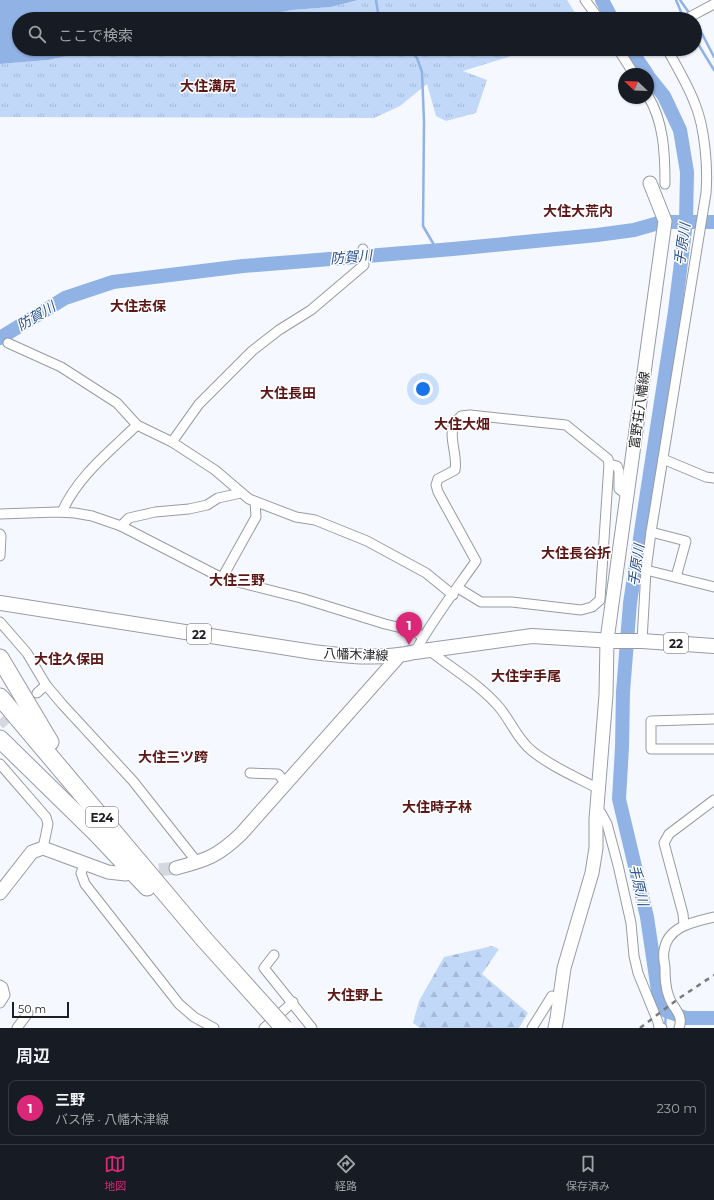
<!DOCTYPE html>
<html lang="ja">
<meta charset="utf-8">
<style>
body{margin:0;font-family:Montserrat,"Noto Sans JP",sans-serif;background:#242831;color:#f1f3f6}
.compass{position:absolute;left:618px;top:68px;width:36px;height:36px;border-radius:50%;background:#171b24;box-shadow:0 1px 3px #0004;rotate:293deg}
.scale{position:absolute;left:12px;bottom:10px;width:57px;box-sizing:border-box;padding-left:4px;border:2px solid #1e1f22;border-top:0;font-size:11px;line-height:14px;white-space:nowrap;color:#1e1f22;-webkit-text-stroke:3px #fff;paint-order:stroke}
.you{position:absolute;left:423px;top:389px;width:14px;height:14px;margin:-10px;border:3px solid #fff;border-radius:50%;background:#1a73e8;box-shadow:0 0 0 6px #1a73e833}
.badge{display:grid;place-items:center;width:26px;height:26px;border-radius:50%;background:#db2777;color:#fff;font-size:13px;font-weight:700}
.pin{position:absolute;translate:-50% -33px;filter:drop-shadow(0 1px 2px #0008)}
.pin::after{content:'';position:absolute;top:21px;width:14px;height:12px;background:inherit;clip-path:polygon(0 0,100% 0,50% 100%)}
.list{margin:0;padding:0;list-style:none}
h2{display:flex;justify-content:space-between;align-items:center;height:52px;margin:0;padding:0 16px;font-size:17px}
h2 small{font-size:13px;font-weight:400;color:#9ea1a6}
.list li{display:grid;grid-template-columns:26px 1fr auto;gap:12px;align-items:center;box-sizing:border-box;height:56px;margin:0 8px 8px;padding:0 8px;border:1px solid #363941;border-radius:8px}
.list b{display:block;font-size:15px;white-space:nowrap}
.list p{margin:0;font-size:13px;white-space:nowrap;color:#9ea1a6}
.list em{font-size:13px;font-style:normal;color:#9ea1a6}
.icon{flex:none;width:22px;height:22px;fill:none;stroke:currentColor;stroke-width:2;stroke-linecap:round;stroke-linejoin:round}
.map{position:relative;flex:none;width:714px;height:1028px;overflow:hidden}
.search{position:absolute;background:#171b24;box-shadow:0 1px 3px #0004;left:12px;right:12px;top:12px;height:44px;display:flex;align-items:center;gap:10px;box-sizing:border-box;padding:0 14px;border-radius:22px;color:#9ea1a6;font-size:15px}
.sheet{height:116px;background:#171b24}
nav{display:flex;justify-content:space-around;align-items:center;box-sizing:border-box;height:56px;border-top:1px solid #363941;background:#171b24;font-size:11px;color:#9ea1a6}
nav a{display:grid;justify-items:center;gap:2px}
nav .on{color:#db2777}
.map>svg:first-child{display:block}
.grass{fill:url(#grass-tufts)}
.forest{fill:url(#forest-firs)}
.water{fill:#91b2e5}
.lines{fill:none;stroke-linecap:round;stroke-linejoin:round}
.stream{stroke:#91b2e5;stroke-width:2.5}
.river{stroke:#91b2e5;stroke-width:14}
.street-tunnel{stroke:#d5d8de;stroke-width:9;stroke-dasharray:9 4.5;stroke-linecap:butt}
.secondary-tunnel{stroke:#d5d8de;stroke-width:13;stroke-dasharray:13 6;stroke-linecap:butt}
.street-casing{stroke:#979ca2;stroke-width:11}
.secondary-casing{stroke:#979ca2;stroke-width:15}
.primary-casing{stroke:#979ca2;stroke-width:16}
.highway-casing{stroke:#979ca2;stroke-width:19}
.street{stroke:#fff;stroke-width:9}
.secondary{stroke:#fff;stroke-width:13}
.primary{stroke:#fff;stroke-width:14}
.highway{stroke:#fff;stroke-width:17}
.rail{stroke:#787a7e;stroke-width:2.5;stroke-dasharray:5 5;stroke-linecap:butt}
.highway-bridge-casing{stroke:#979ca2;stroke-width:19;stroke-linecap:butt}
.highway-bridge{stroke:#fff;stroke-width:17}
.labels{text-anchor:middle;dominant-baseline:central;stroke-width:3;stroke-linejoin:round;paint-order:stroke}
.shield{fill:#fff;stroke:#626264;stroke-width:1}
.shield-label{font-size:12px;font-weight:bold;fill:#1e1f22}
.street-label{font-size:13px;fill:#1e1f22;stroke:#fff}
.neighbourhood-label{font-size:14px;font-weight:bold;fill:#5b1615;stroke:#fff}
.water-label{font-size:14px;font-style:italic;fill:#2b5391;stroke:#fff}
</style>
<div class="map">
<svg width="714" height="1028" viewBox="0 0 714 1028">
<defs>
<pattern id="grass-tufts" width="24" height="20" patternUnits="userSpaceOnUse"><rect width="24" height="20" fill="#c2d8f9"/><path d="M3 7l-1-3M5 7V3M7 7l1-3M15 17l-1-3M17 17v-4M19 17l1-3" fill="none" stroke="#a6b9d5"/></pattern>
<pattern id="forest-firs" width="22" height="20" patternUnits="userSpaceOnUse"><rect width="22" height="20" fill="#c2d8f9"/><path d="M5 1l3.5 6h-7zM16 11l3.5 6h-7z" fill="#a6b9d5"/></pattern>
</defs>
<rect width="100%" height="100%" fill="#f5f9ff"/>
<!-- grass -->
<g class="grass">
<path d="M358,0H567L579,19H244L292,10L331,7Z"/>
<path d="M99,49H534L463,71L487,80L476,113L446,121L436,116L427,84L400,106L374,118L0,117V64L48,60Z"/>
</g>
<!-- forest -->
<path class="forest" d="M492,946L499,949L482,974L528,1013L519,1028H420L413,1023L419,1001L444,957Z"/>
<!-- water -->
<path class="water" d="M0,0H358L331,7L292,10L244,19H19V49H99L48,60L0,64Z"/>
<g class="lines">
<!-- stream -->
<g class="stream">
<path d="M376,0L379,19"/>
<path d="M676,0L684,19"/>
<path d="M680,0L690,14"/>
<path d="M695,20L714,57"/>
<path d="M695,39L714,70"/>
<path d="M409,49L417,58L422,72L424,122L423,226L437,250"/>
<path d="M665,1028L666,1011"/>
</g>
<!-- river -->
<g class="river">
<path d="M602,0L612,19"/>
<path d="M630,49L647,74"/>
<path d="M648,76L664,96L680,130L687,172L686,222L675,311L630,603L623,692L622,747L619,799L647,917L658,991L666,1011L686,1018H714"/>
<path d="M0,338L65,298L113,282L243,266L453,249L597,235L634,230L662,222H714"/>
</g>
<!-- street-tunnel -->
<path class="street-tunnel" d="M0,725L16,711"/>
<!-- secondary-tunnel -->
<path class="secondary-tunnel" d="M140,872L176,868"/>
<!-- street casing -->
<g class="street-casing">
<g id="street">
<path d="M585,0L599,19"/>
<path d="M686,19L714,4"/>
<path d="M618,49L634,74"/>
<path d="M648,96C664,122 665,154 665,184"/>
<path d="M8,343L61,367L117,403L137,425L172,442L215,470L249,499L296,517L315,520L367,541L426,573L453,595"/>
<path d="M172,442L199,404L252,351L279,330L311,310L364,265L363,249"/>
<path d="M663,459L706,477L714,478"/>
<path d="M609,464L617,466L619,471V489L627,495"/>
<path d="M62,512C77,477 110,451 137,425"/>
<path d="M0,514L57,512L75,513L92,516L121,526L222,578L301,598L385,624L414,631L423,637"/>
<path d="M121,526L129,518L155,512L189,509L207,505L218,498L241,493"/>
<path d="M651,532L686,541L676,577"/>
<path d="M0,534L1,536L0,556"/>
<path d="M646,570L714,587"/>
<path d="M222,578L256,517L255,502"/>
<path d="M0,622L27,653L46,685L62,704L133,781L197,862"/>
<path d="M642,641L646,570L651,532L706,193C708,168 705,128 695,104C688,85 677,67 667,49"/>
<path d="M430,651C453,669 480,685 499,707C511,721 517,739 532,751C552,767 576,777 599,789"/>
<path d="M415,652C432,620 455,591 476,561L438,492L436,485L438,479L455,470C458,456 448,436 454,424C456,421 459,419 461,416L470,415L566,425L608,459L609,464L600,600L592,607L581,610L512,602H481L458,588"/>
<path d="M37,693L46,685"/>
<path d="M714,719L651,721V749H714"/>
<path d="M0,764L46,817L48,824L43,848"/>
<path d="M250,773L278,774L286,783"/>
<path d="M597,811L601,813L607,824L618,865L631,923L634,956L638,973L658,1022L659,1028H662"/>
<path d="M85,863L81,873L85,884L179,1004L194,1017L214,1028"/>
<path d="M684,925L683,914L664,843L669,834L714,800"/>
<path d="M274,955L264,968L312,1028"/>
<path d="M0,985L3,987L5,995L0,1003"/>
<path d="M17,1028L28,1013"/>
<path d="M264,1028L293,1002"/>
<path d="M532,1028L552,996"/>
<path d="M679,1028C684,1014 673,1009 669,997C665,987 665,977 665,967C664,962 663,956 664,951C667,926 694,922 714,917"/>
</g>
</g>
<!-- secondary casing -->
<g class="secondary-casing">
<g id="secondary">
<path d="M176,868C207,860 218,856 241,834L399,656"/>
<path d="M0,893L32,852L43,848L108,872L126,874"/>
<path d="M555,1028L557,1018L564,968L592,873L596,848V819L606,695L607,640L665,221L650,183"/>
</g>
</g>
<!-- primary casing -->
<g class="primary-casing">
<path id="primary" d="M0,603L313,652C348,656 381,660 415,652L532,636L614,641H642L714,646"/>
</g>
<!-- highway casing -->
<g class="highway-casing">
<g id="highway">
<path d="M0,658L50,742"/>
<path d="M0,697L203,938"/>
<path d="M0,739L96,833L147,887"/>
</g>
</g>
<!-- street -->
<use href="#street" class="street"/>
<!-- secondary -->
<use href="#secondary" class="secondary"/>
<!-- primary -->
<use href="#primary" class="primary"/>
<!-- highway -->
<use href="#highway" class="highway"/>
<!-- rail -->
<path class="rail" d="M640,1028L678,999L714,975"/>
<!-- highway-bridge casing -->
<g class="highway-bridge-casing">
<path id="highway-bridge" d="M203,938L284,1028"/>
</g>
<!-- highway-bridge -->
<use href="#highway-bridge" class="highway-bridge"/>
</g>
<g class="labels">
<!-- shield labels -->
<g class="shield">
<rect x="187" y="624" width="24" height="20" rx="3"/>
<rect x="664" y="633" width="24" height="20" rx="3"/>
<rect x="86" y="807" width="32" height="20" rx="3"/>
</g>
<g class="shield-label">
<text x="199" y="634">22</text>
<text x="676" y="643">22</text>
<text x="102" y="817">E24</text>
</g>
<!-- street labels -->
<g class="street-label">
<text transform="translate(639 410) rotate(-82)">富野荘八幡線</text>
<text transform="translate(356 654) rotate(2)">八幡木津線</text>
</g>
<!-- neighbourhood labels -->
<g class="neighbourhood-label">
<text x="208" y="86">大住溝尻</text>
<text x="578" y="211">大住大荒内</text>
<text x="138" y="306">大住志保</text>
<text x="288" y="393">大住長田</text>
<text x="462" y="424">大住大畑</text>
<text x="576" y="553">大住長谷折</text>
<text x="237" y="580">大住三野</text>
<text x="69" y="659">大住久保田</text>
<text x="526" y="676">大住宇手尾</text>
<text x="173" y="757">大住三ツ跨</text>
<text x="437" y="807">大住時子林</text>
<text x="355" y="995">大住野上</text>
</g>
<!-- water labels -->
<g class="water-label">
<text transform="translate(682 244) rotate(-82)">手原川</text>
<text transform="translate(351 257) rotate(-5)">防賀川</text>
<text transform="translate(36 316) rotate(-31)">防賀川</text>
<text transform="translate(636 565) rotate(-82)">手原川</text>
<text transform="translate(639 885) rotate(77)">手原川</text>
</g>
</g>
</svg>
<svg class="compass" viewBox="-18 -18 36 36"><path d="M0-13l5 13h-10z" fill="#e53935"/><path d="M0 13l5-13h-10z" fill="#9ea1a6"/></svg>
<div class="scale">50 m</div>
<div class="you"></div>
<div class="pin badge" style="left:409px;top:645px">1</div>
<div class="search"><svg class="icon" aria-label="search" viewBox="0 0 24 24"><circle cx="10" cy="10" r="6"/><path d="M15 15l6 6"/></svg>ここで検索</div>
</div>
<section class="sheet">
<h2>周辺<small></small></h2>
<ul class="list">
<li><span class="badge">1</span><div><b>三野</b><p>バス停 · 八幡木津線</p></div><em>230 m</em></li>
</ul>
</section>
<nav>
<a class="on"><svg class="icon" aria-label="map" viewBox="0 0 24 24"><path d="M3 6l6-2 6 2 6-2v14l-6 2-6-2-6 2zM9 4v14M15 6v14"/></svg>地図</a>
<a><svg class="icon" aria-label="directions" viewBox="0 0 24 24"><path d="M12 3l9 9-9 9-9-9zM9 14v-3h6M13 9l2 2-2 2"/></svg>経路</a>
<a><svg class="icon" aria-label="saved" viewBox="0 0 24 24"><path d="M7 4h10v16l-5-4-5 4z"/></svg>保存済み</a>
</nav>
